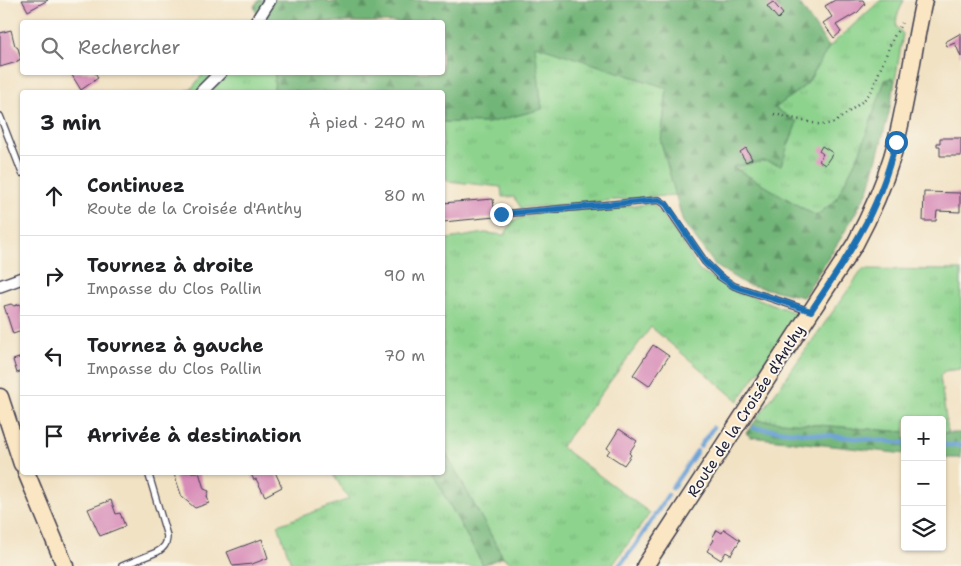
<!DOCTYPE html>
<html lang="fr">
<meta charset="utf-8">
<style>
body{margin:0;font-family:"Shantell Sans",sans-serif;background:#f2f2f2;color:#202124}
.controls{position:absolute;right:15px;bottom:15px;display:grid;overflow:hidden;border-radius:5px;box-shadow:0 1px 4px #0004}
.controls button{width:45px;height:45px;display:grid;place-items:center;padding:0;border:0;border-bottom:1px solid #e0e0e0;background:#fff;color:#202124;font:25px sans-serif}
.stop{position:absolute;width:15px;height:15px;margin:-11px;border:4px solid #1f6fb2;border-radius:50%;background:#fff}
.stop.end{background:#1f6fb2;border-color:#fff;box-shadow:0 1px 5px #0008}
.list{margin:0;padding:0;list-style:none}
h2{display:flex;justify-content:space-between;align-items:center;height:65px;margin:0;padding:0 20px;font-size:21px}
h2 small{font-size:16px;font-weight:400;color:#757577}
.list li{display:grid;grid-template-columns:32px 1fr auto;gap:15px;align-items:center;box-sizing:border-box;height:80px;padding:0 20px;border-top:1px solid #e0e0e0}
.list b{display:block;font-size:19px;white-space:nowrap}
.list p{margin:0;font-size:16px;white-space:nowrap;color:#757577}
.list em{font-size:16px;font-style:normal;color:#757577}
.icon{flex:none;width:28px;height:28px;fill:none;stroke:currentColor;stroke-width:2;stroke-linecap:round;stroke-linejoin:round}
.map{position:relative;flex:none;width:961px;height:566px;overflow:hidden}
.search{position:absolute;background:#fff;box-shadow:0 1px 4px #0004;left:20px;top:20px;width:425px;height:55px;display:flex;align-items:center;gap:12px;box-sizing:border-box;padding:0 18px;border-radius:5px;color:#757577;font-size:19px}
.panel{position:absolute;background:#fff;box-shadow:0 1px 4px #0004;left:20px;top:90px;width:425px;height:385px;border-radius:5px}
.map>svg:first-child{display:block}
.grass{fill:url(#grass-tufts);stroke:#587a64}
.forest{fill:url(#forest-firs);stroke:#4a6c5a}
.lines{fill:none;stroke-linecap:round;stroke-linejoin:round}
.stream{stroke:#669ed4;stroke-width:4.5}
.building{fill:#d88db8}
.lane-casing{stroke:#413f50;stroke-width:8}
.street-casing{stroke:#413f50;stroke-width:14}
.secondary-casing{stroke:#413f50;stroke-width:19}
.path{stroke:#413f50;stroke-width:2.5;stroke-dasharray:1 4;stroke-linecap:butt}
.lane{stroke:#fff;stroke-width:5.5}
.street{stroke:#fff;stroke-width:11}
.secondary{stroke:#fbe6c4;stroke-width:16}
.route{stroke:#1f6fb2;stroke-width:6}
.labels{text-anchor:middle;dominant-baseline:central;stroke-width:4;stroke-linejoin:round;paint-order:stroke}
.street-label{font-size:15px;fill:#22223b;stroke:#fbf7ec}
</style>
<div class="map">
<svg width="961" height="566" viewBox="0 0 961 566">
<defs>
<pattern id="grass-tufts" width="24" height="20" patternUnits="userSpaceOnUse" patternTransform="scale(1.25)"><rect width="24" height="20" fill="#8dd38d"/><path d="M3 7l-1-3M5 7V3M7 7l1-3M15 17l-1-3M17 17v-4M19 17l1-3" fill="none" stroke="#79b57b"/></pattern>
<pattern id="forest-firs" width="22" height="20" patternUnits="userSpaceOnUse" patternTransform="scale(1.25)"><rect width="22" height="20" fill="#72b578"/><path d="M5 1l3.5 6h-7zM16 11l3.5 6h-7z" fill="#5d9364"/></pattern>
</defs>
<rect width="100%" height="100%" fill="#fbf7ec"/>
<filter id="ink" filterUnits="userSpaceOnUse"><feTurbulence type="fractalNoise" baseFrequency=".02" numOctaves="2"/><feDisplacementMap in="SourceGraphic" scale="10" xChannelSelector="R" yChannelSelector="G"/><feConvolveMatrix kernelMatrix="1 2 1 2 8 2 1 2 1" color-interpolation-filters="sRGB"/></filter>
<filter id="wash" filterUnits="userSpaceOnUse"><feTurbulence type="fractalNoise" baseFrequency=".0096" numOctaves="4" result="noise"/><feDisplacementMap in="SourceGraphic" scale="20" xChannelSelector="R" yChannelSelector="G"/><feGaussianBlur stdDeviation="1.12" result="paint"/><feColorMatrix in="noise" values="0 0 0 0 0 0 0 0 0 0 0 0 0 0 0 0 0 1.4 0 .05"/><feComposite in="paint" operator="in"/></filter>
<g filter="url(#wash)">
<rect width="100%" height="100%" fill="#f1e2c4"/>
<!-- grass -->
<g class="grass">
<path d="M881,0H904L897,16L896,26L903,34L895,81L891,78L860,152L836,200L816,216L733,167L764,161L775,108L807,84L829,47Z"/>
<path d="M534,44L667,88L661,142L676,195L521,208L514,197H502L501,187L447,181L443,165L442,122L488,123L542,109Z"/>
<path d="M204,73H275L274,92H184L192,88Z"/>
<path d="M653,204L683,243L699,271L738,291L798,314L738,401L651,327L561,447L650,513L612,566H516L503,557L443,448L442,240L485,233L505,235L512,221L541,212Z"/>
<path d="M863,269L961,270V369L944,371L940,376L948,433H942V420H905V432L756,420Z"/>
<path d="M332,473H432L483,565L479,566H292L278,525L349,499Z"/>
</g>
<!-- forest -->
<g class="forest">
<path d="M259,0H327L329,3L340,0H797L829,47L807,84L775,108L797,122L781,165L764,161L733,167L816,216L836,200L860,152L885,80L891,78L895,81L889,113L868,191L841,238L803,297L745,284L716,266L683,222L661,142L667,88L535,45L542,109L488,123L443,122L442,92H274L275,73L442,72V22H260L254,6Z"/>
<path d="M756,420L905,432V454L750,437L746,433Z"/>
<rect x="942" y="433" width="19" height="25"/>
<path d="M443,448L503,557L483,565L432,473L442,472Z"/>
</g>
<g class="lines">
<!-- stream -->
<g class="stream">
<path d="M754,428L905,443"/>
<path d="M942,445H961"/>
<path d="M700,446L713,428"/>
<path d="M672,488L697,451"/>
<path d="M619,566L635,546L668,495"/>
</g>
</g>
<g id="blocks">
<!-- building -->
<g class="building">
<path d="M22,0H48L28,11Z"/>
<path d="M835,0H863L865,4L858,12L836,25L841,32L834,38L823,23L832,17L825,6Z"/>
<path d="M773,2L783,14L778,19L767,6Z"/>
<path d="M11,30L15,46L18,48L21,59L17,61V62L0,67V33Z"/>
<path d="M961,33V57L955,43L947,46L945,42Z"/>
<path d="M70,72H95L98,78L81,90Z"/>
<path d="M940,138H961V156H940V146H937V143H940Z"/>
<path d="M822,146L833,153L825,165L819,161L823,154L819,151Z"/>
<path d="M746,148L752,159L746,162L740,152Z"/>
<path d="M924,192L960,193V212L937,211L936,221H923Z"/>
<path d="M493,199L495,217L443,222L442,203Z"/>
<path d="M11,304L14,306L20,304L21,307L22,306V331L13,334L4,306Z"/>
<path d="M653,345L669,356L649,386L633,375Z"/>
<path d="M22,357V371L17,373L13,360Z"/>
<path d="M619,429L637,441L629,453L631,455L624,465L607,454L610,450L607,448Z"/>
<path d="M179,472H199L204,489L209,491L207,496L209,503L195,508L182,497L174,474Z"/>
<path d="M250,472H275L282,487L265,496L256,479L254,480Z"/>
<path d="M111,500L116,514L120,513L125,526L100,536L88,509Z"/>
<path d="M724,529L740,540L731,555L726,552L721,560L707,551L714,540L712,538L717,530L722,533Z"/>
<path d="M262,539L268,558L252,564L233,566L227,552Z"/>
</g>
</g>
</g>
<g filter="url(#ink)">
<use href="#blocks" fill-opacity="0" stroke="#413f50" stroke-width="1"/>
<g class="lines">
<!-- lane casing -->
<g class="lane-casing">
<g id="lane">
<path d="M0,116L22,173"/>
<path d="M501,214L659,200L665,204L705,262L719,276L734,286L809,311"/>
<path d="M122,566L157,552C164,548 167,544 167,536L148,472"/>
</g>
</g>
<!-- street casing -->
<g class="street-casing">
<g id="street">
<path d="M256,22L270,0"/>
<path d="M201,92L221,72"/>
<path d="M0,286L22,278"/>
</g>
</g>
<!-- secondary casing -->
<g class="secondary-casing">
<g id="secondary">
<path d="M0,397L22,464"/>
<path d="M26,472L65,566"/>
<path d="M645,566L855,244C870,216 883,187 892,157C907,106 912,52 924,0"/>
</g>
</g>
<!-- path -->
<path class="path" d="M774,114L822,125L833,123L838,120L863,101L871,92L893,38L902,23"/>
<!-- lane -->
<use href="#lane" class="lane"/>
<!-- street -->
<use href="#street" class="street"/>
<!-- secondary -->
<use href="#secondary" class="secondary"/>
</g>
</g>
<g class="lines" filter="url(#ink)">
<!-- route -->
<path class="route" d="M501,214L659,200L666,204L705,262L720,276L734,286L811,311C828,285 846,260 861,232C877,204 888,173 896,142"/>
</g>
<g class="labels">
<!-- street labels -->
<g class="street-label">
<text transform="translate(746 411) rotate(-57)">Route de la Croisée d'Anthy</text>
</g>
</g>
</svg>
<div class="controls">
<button>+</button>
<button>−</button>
<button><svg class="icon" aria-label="layers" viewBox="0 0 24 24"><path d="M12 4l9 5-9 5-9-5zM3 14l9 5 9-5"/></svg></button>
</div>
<div class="stop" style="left:896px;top:142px"></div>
<div class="stop end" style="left:501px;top:214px"></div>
<div class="search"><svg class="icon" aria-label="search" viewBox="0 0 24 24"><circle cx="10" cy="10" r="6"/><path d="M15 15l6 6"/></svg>Rechercher</div>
<section class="panel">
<h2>3 min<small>À pied · 240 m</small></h2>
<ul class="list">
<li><svg class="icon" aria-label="ahead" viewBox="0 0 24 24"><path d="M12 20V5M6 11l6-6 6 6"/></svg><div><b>Continuez</b><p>Route de la Croisée d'Anthy</p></div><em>80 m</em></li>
<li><svg class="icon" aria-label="right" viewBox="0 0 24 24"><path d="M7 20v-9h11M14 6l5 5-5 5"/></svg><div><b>Tournez à droite</b><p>Impasse du Clos Pallin</p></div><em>90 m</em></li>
<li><svg class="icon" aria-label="left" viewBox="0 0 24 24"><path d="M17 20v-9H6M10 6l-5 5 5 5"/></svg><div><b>Tournez à gauche</b><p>Impasse du Clos Pallin</p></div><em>70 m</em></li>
<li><svg class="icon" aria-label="arrive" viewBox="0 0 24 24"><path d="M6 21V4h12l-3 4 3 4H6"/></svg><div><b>Arrivée à destination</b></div></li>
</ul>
</section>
</div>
